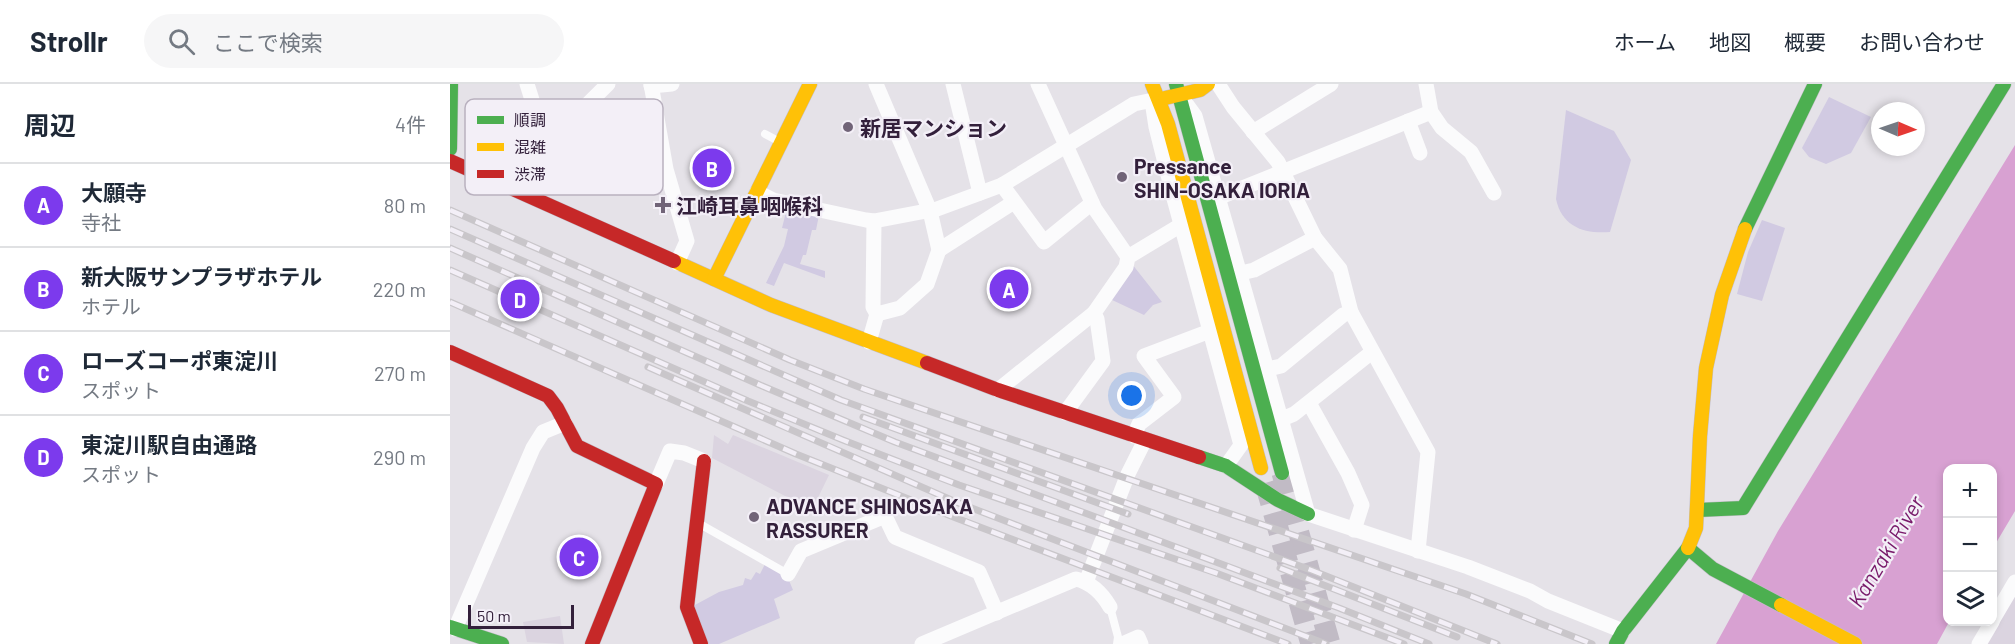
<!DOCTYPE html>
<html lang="ja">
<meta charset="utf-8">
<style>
body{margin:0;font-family:Barlow,"Noto Sans JP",sans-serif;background:#f6f6f7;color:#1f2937}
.controls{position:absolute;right:18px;bottom:18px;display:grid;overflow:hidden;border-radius:12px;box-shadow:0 3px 9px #0003}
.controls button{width:54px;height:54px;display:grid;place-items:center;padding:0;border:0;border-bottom:2px solid #e0e1e3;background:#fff;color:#1f2937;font:30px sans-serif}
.compass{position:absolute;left:1421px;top:18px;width:54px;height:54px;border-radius:50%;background:#fff;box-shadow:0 3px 9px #0003;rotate:92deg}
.scale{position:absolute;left:18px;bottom:15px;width:106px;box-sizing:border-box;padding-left:6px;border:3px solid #33203b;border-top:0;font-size:16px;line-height:21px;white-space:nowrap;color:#33203b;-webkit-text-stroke:4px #f3eff7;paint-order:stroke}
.you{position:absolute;left:682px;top:312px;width:21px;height:21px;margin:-15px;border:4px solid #fff;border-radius:50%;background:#1a73e8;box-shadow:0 0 0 9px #1a73e833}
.badge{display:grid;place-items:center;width:39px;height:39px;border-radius:50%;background:#7c3aed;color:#fff;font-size:20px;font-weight:700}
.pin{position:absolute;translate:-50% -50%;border:3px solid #fff;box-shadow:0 2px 6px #0006}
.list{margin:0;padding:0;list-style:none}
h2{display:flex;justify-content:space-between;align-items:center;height:78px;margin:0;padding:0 24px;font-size:26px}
h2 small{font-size:20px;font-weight:400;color:#747a83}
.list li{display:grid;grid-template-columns:39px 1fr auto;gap:18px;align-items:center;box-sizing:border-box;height:84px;padding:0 24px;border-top:2px solid #e0e1e3}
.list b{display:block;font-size:22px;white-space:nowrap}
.list p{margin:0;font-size:20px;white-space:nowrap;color:#747a83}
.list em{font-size:20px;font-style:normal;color:#747a83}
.icon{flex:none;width:33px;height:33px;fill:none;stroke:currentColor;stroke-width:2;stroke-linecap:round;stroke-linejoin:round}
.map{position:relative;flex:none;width:1565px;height:560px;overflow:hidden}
header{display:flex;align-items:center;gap:36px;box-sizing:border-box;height:84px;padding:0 30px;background:#fff;border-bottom:2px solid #e0e1e3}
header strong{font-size:28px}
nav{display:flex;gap:33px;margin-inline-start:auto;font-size:21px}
.search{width:420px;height:54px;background:#f6f6f7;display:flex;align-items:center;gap:15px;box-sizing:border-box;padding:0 21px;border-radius:33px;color:#747a83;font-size:22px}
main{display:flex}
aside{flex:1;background:#fff}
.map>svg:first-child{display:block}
.built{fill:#dbd4e0}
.green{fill:#d1cae2}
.water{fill:#d8a1d2}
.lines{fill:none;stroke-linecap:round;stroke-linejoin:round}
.secondary-tunnel{stroke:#c1bbc5;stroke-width:21;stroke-dasharray:21 10;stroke-linecap:butt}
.fast-casing{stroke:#c3bec8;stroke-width:15}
.slow-casing{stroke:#c3bec8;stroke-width:15}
.jam-casing{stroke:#c3bec8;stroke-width:15}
.lane{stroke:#fbfbfc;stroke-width:8}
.street{stroke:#fbfbfc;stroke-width:15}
.fast{stroke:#4caf50;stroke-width:14}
.slow{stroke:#ffc107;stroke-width:14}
.jam{stroke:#c62828;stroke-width:14}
.rail-casing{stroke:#c9c6ca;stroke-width:7}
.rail{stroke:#f3eff7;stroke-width:4.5;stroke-dasharray:14;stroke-linecap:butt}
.poi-dot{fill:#716478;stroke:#f3eff7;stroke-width:2}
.labels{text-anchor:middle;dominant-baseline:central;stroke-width:4.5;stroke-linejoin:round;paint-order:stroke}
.poi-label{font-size:21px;font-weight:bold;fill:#33203b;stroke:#f3eff7;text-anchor:start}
.water-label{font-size:22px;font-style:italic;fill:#78196a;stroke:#f3eff7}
.key{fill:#f3eff7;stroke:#b9b1bf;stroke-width:1.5}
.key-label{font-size:16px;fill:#33203b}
</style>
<header>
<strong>Strollr</strong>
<div class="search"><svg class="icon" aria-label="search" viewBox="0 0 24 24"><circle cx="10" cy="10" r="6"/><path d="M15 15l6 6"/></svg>ここで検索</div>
<nav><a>ホーム</a><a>地図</a><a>概要</a><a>お問い合わせ</a></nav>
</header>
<main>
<aside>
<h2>周辺<small>4件</small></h2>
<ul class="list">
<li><span class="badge">A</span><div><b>大願寺</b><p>寺社</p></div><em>80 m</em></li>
<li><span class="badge">B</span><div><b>新大阪サンプラザホテル</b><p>ホテル</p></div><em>220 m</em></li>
<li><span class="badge">C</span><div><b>ローズコーポ東淀川</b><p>スポット</p></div><em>270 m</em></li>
<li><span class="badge">D</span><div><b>東淀川駅自由通路</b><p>スポット</p></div><em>290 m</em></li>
</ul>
</aside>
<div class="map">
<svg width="1565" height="560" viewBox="0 0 1565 560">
<rect width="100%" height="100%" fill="#e5e2e8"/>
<!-- built -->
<g class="built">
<path d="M264,351L278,360L283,351L379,391L362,426L262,374Z"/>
<path d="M1565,511V560H1537Z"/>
<path d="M110,532L114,560L77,558L73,538Z"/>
</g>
<!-- green -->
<g class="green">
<path d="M1379,13L1421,33L1401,69L1376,80L1359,73L1352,64Z"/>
<path d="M1116,26L1164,47L1181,76L1160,148C1134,150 1112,143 1106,115Z"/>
<path d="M337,124L369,131L366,146H362L356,171H353L350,180L375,187V194L334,179L324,202L316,199L334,162L338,145L332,144Z"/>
<path d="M1312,136L1335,144L1312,217L1287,210L1298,168Z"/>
<path d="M682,180L712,218L703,221L694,231L660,215Z"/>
<path d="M315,480L338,494L343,506L324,515L330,534L269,560H258L243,522L269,508L293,501L295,494L301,496L306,488L310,490Z"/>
</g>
<!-- water -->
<path class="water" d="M1565,61V427L1543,464L1542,384H1498V538H1499L1487,560H1266L1328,447Z"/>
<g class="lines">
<!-- secondary-tunnel -->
<g class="secondary-tunnel">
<path d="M832,389L880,560"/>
<path d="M815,399L861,560"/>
</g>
<!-- fast casing -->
<g class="fast-casing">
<g id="fast">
<path d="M726,0L832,389"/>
<path d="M0,65L1,0"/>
<path d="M1295,145L1365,0"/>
<path d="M749,373L776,382L828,416L858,430"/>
<path d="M1248,426L1293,424L1554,0"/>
<path d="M0,543L52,560"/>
<path d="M1166,560L1173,547L1238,464L1263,485L1331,521"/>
</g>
</g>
<!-- slow casing -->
<g class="slow-casing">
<g id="slow">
<path d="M702,0L718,40L811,384"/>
<path d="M715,14L750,6L758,0"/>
<path d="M224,177L321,221L477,279"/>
<path d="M264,195L360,0"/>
<path d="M1238,464L1246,444L1250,352L1256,284L1272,211L1295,145"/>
<path d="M1331,521L1405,560"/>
</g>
</g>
<!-- jam casing -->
<g class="jam-casing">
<g id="jam">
<path d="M0,77L224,177"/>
<path d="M0,268L98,312L107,324L127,362L206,400L142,560"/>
<path d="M477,279L548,306L749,373"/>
<path d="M251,560L237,523L254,377"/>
</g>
</g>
<!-- lane -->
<g class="lane">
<path d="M315,50L330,58"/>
<path d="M248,439L338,490"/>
<path d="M660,523L668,553L667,560"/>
</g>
<!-- street -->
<g class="street">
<path d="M77,0L96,60"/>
<path d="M201,0L216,85L237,157L227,179"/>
<path d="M426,0L480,127L489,166L477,200L450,224L427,230"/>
<path d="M503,0L530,109"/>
<path d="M588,0L645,125L678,173"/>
<path d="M768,0L783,23L828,78L865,154L890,185L901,228L978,368L968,467"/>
<path d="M976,0L981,28L992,44L1021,68L1044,109"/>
<path d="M201,2L222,0"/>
<path d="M702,17L706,43L723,111L791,361L776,382"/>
<path d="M737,21L745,32L858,430L1018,483L1080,507L1098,517L1173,547"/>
<path d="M958,37L970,69"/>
<path d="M803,48L881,0"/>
<path d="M552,101L594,158L642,119"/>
<path d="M59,104L66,91L158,0"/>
<path d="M307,108L323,116L416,136L424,137L487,125L552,101L684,20L708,15"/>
<path d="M770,113L981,28"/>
<path d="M489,166L564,118"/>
<path d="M791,189L804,186L865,154"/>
<path d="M419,258L427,230L423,223L424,137"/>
<path d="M818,285L831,282L893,231L901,228"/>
<path d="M548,306L644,229"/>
<path d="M859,319L898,389L912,421L904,446"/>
<path d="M615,329L653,277L647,235L644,229L676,183L678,173L731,141"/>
<path d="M832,335L844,330L922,268"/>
<path d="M684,352L689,340L724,313L694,272L760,247"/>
<path d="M206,400L220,367L234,369L254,377"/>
<path d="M338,490L351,467L435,432L445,453L529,488L547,529"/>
<path d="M636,498L678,390L695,356"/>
<path d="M1542,537L1565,498"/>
<path d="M5,545L83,364L93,348L115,339"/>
<path d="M472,560L626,495C642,499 652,509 660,523"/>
<path d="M672,560L688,553L691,560"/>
<path d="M1529,560L1542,538"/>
</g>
<!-- fast -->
<use href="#fast" class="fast"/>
<!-- slow -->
<use href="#slow" class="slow"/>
<!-- jam -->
<use href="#jam" class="jam"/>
<!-- rail casing -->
<g class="rail-casing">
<g id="rail">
<path d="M0,126L340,276L414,305L1016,510L1142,560"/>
<path d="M0,145L391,316L861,486L1047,560"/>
<path d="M0,164L310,301L445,358L889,524L979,560"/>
<path d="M0,186L298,317L393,356L509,401L766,489L954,560"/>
<path d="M0,218L346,370L506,434L838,560"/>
<path d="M198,283L506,418L876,560"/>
<path d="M413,333L678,430"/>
<path d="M830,484L1007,553"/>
</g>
</g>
<!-- rail -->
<use href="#rail" class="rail"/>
</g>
<!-- markers -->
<g class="poi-dot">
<circle cx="398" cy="43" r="6"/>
<circle cx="672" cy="93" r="6"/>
<path d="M210 112h6v6h6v6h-6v6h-6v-6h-6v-6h6z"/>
<circle cx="304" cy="433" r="6"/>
</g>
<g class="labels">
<!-- poi labels -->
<g class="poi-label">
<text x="410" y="43">新居マンション</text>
<text x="684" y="81">Pressance<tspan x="684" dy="24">SHIN-OSAKA IORIA</tspan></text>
<text x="226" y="121">江崎耳鼻咽喉科</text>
<text x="316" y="421">ADVANCE SHINOSAKA<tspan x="316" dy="24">RASSURER</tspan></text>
</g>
<!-- water labels -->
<g class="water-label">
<text transform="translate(1435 467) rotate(-59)">Kanzaki River</text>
</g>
</g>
<!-- legend -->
<rect x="15" y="15" width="198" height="96" rx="9" class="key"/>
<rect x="27" y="32" width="27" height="8" fill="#4caf50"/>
<rect x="27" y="59" width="27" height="8" fill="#ffc107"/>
<rect x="27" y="86" width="27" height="8" fill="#c62828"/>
<g class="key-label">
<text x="64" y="42">順調</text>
<text x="64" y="69">混雑</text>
<text x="64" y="96">渋滞</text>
</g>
</svg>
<div class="controls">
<button>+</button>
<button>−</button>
<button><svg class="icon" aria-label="layers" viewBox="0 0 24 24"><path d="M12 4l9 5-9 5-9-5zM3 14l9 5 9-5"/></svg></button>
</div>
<svg class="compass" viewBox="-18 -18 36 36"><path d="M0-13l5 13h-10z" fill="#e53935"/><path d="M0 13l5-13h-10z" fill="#747a83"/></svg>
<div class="scale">50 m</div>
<div class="you"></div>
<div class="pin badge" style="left:559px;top:205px">A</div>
<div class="pin badge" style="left:262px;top:84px">B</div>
<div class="pin badge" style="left:129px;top:473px">C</div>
<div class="pin badge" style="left:70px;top:215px">D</div>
</div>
</main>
